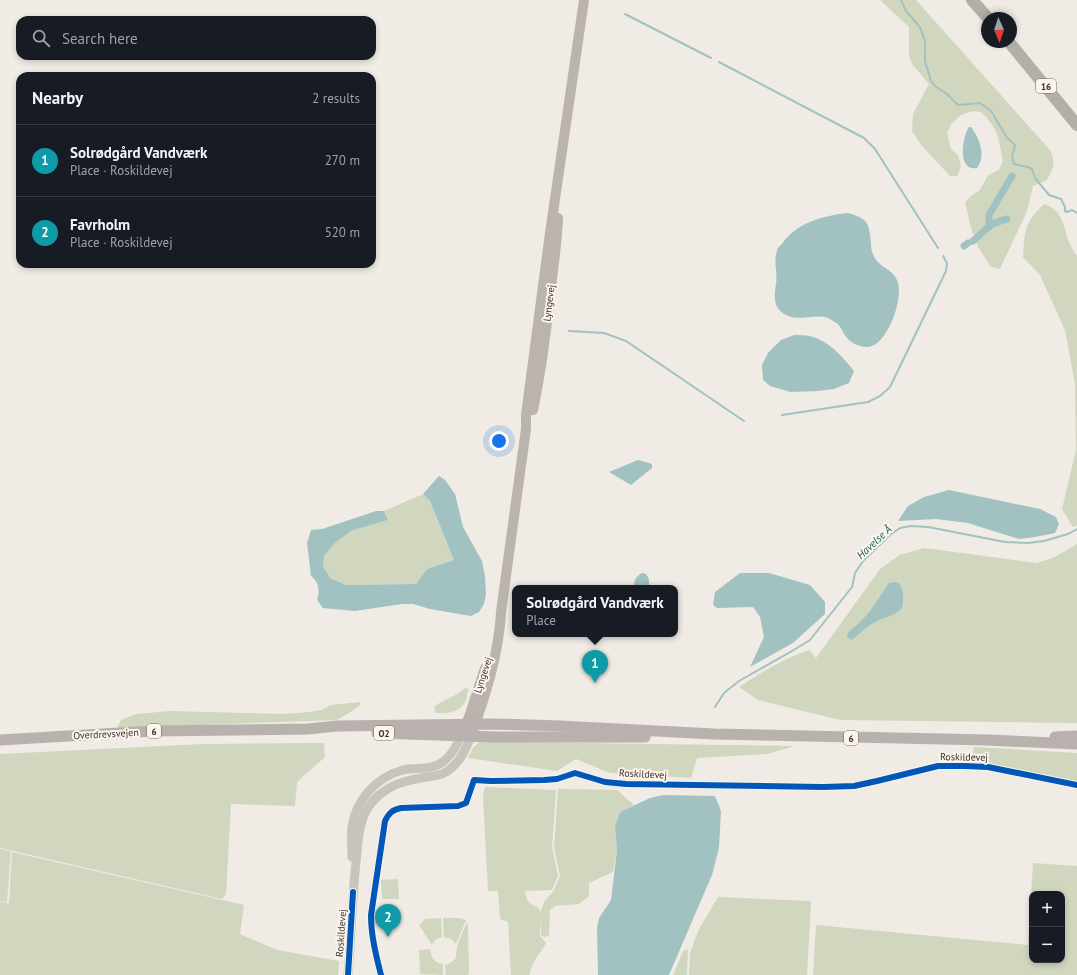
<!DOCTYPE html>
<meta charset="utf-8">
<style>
body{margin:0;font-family:"PT Sans",sans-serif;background:#242831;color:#f1f3f6}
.controls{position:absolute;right:12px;bottom:12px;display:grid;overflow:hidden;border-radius:8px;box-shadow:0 2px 6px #0003}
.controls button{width:36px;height:36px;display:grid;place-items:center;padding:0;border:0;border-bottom:1px solid #363941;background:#171b24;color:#f1f3f6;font:20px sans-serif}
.compass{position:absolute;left:981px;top:12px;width:36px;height:36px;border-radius:50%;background:#171b24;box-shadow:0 2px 6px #0003;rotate:177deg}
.you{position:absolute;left:499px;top:441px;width:14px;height:14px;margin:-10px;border:3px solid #fff;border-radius:50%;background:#1a73e8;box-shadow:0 0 0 6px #1a73e833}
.badge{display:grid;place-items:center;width:26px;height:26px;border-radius:50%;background:#d93025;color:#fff;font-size:13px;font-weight:700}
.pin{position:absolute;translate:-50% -33px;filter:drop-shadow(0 1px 2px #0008)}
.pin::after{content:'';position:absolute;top:21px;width:14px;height:12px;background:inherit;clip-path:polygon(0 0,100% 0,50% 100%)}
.popup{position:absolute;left:512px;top:585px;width:166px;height:52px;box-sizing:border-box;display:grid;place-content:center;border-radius:8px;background:#171b24;filter:drop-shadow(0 1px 3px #0005);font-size:13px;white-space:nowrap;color:#9ea1a6}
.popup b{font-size:15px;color:#f1f3f6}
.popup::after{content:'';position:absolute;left:50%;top:100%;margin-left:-8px;border:8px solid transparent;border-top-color:#171b24}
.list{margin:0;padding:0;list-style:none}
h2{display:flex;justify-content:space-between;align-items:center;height:52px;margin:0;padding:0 16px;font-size:17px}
h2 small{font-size:13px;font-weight:400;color:#9ea1a6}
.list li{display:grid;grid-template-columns:26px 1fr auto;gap:12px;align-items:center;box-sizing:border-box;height:72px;padding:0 16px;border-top:1px solid #363941}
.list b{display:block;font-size:15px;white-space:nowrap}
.list p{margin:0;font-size:13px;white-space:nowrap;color:#9ea1a6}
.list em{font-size:13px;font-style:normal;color:#9ea1a6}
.icon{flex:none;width:22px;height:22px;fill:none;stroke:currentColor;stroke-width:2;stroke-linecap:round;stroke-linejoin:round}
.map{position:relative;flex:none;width:1077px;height:975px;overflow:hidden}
.search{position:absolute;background:#171b24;box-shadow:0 2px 6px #0003;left:16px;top:16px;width:360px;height:44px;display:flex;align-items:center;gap:10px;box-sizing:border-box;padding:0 14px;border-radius:12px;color:#9ea1a6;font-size:15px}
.panel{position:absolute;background:#171b24;box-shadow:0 2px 6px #0003;left:16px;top:72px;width:360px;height:196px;border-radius:12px}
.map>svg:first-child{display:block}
.green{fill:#d1d6bf;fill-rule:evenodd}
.water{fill:#a1c2c1}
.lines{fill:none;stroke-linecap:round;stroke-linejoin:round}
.stream{stroke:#a1c2c1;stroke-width:2}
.canal{stroke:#a1c2c1;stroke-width:7}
.minor{stroke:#c9c3be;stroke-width:7}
.tertiary{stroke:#c9c3be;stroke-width:9}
.secondary{stroke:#bab3ae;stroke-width:10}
.primary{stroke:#b8b1ad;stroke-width:11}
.trunk{stroke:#b4aea8;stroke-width:12}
.cycleway-casing{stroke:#fbf5ee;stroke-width:8}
.cycleway{stroke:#0057b8;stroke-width:6}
.labels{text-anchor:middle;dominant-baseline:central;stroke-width:4;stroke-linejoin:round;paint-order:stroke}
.shield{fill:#fbf5ee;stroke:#756b66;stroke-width:1}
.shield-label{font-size:9px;font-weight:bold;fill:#3b302b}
.street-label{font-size:10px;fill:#3b302b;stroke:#fbf5ee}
.water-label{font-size:11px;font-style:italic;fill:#1f5a5e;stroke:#fbf5ee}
</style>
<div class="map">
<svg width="1077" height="975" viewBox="0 0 1077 975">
<rect width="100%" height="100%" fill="#f0ebe5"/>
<!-- green -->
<g class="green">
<path d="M880,0H916L1050,150C1056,163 1054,167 1047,180L1033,186L1027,211L1000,269L991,267L978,247L971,228L965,202L971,196L980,190L988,175L999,170L1003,161C998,137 999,130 981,112L973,111L961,115L952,123L947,133L951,149L958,155L961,167L957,176H950L922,146L912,131L913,114L929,84L912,64L909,55V27Z"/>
<path d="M1044,204C1063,210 1063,225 1069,242C1071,247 1074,252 1077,256V525L1073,527L1062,509L1076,450L1075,384L1065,330L1040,275L1023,257C1025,231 1024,223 1044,204Z"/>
<path d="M423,494L430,501L454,560L427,569L416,584L346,585L330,578L323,566L324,556L335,543L351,531L388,520L384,511Z"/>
<path d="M1077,544V723L840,720L758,700L739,687C761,672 784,659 809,650L816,658L880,569L900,555L924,548L1036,563L1053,558Z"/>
<path d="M465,688L469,689C467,693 467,698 465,702C459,713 446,714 436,713L434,707C444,699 454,698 465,688Z"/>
<path d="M360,702V705C358,708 341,718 336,720L117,728L121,720L136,714L170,711L284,714L309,712L321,710L331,705Z"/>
<path d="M479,742H501L794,746L768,754L697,758L691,778L610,773L576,759L557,771L468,758L473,748Z"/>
<path d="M324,743L325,757L297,782L295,806L231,804L226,894L222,899L0,848V754L203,744Z"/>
<path d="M974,747L1077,753V782L971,763Z"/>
<path d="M485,787L556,790L552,847L558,876L552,890L525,891C526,896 527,901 531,904C535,907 539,906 540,913L544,902L553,892L560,876L554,848L558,789L617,790L634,805L620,812L615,826L617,850L613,872L589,883V896L579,904L555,906L550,910L549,936L544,937L541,935L540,915V936L546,943C541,952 529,966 530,975H511L508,922L500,919L498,891H488L483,796Z"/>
<path d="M0,849L11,851L7,902L0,901Z"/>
<path d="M12,852L244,905L240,934L277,950L339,961L338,975H0V902L9,903Z"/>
<path d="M1033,863L1077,866V975H813L816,925L1028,945ZM1032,894H1062V960H1032Z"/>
<path d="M398,879L399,899H382L381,880Z"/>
<path d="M718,897L811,901L807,975H689L690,953L698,931Z"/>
<path d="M441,918L442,937L435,940L432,945L419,925L425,919Z"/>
<path d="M443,918H459L466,920L456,944L451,939L444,937Z"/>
<path d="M467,922L468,926L469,973L468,975H446L445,965C461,959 454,955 458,944C460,937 464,929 467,922Z"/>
<path d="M430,949C431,958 435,963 443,964V975L420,974L419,950Z"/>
<path d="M688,949L687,975H673L683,951Z"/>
</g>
<!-- water -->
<g class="water">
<path d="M969,127H971C980,139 986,156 977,168C957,172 962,137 969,127Z"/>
<path d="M848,213C868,219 869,222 871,243C871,246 871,251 873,254C878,268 891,267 897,280C905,296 887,348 867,347C858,347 849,342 844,334C842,331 841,327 838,324C835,322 831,320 828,318C814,313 799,322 786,315C773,308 774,297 776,284C778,273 773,262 777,251C777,248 780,246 782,244C797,222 823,216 848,213Z"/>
<path d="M794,335C799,335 805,335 810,336C829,341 842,356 854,371L849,383L834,389L817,391L790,392L770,386L763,380L762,365L768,353L781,340Z"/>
<path d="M638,460L652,464V468L631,485L609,472Z"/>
<path d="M439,476L445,480L455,494L463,527L482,561L485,576L486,594L484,604L479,612L471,616L430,609L413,604H402L355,611L323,608L317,600C320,591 319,582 311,576L307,543L311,530L322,529L376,511H384L388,520L351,531L335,543L324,556L323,566L330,578L346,585L416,584L427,569L454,560L430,501L423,494Z"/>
<path d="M949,490L1040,509L1056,517L1059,524L1055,533L1035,537L1019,539L968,523L936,519L898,521L908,506L924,497Z"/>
<path d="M642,573L646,574L649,579V588H634C634,580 635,577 642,573Z"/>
<path d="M740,573H769L810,585L825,602V614L793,643L750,667L764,637L760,617L753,607L717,608L713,605L715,592Z"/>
<path d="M894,582L899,583C904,592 904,598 902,608C896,615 886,617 877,621C868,625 860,633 852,640L847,637C848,630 854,628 859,623C871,612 880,596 889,583Z"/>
<path d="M663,795L715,796L721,811L719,848L712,875L669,975H598L597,928L599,918L611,900L617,850L615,826L620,812L650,798Z"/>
</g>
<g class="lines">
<!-- stream -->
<g class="stream">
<path d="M901,0L906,11L920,27L925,41V61L931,81L935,86L947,94L958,105L980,103L991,111L1007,138L1015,145L1012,157L1014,164L1028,167L1032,169L1035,178L1049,195L1061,199L1065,207V211L1067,212L1072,210L1077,213"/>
<path d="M625,14L711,58"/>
<path d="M719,62L864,138L875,149L938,248"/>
<path d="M569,331L604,333L626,341L744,421"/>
<path d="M782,415L868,402L880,396L890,387L946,271L947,263L943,256"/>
<path d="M715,707L724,693L739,681L792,651L810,640L852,587L855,573L863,561L891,534L900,528L911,526L928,527L1005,542L1028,543L1044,541L1068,534L1077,529"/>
</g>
<!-- canal -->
<g class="canal">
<path d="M989,225V215L1012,176"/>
<path d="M973,241C988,229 987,224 1007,219"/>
<path d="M964,246L968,243"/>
</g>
<!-- minor -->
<path class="minor" d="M381,975C376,955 371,936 371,915L385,821C389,813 392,810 401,808L458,806L466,803L474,780L491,781L544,780L557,779L575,773L605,782L626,784L823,787L854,786L877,781L938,766H965L988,767L1077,785"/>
<!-- tertiary -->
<g class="tertiary">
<path d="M352,857C352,847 351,837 352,827C356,800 376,777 403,770C416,767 432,771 444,761C452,755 457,745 461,736"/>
<path d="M348,975C351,937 352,900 356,862C358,844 358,822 369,806C382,788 400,781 421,778C428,777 435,776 442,774C458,767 465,751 471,736"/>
</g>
<!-- secondary -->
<g class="secondary">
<path d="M533,410C541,372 546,333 550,295C553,269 557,244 558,218"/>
<path d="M461,736L469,717L485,668"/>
<path d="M471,736C485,697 499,654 501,612L526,429V415L550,233L584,0"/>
</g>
<!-- primary -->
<g class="primary">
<path d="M377,733L496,737H645"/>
<path d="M1055,737L1077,736"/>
<path d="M0,740L153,731L308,729L337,726L496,724L560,726L714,734L987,740L1077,744"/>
</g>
<!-- trunk -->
<g class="trunk">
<path d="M972,0L988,18"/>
<path d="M1009,42L1077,125"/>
</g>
<!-- cycleway casing -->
<g class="cycleway-casing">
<g id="cycleway">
<path d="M348,975L353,892"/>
<path d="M381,975C376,955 371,936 371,915L385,821C389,813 392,810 401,808L458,806L466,803L474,780L491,781L544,780L557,779L575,773L605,782L626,784L823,787L854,786L877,781L938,766H965L988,767L1077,785"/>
</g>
</g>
<!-- cycleway -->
<use href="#cycleway" class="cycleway"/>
</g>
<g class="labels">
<!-- shield labels -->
<g class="shield">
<rect x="1036" y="79" width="20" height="14" rx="3"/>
<rect x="147" y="724" width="14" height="14" rx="3"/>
<rect x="374" y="726" width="20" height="14" rx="3"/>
<rect x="844" y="731" width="14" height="14" rx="3"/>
</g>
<g class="shield-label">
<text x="1046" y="86">16</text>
<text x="154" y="731">6</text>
<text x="384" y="733">O2</text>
<text x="851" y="738">6</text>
</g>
<!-- street labels -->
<g class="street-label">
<text transform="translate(549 303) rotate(-83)">Lyngevej</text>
<text transform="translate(483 675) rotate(-72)">Lyngevej</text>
<text transform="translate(106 734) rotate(-3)">Overdrevsvejen</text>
<text transform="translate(964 757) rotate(1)">Roskildevej</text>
<text transform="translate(643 774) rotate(3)">Roskildevej</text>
<text transform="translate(341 933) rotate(-86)">Roskildevej</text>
</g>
<!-- water labels -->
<g class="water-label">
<text transform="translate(874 542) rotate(-43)">Havelse Å</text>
</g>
</g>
</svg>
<div class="controls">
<button>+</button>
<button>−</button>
</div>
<svg class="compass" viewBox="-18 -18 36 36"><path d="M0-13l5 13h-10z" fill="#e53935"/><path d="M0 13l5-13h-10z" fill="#9ea1a6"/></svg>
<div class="you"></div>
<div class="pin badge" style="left:595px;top:683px;background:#0f9aa8">1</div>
<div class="popup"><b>Solrødgård Vandværk</b>Place</div>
<div class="pin badge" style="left:388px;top:937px;background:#0f9aa8">2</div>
<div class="search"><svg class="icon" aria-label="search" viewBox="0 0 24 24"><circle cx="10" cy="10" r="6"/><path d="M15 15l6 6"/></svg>Search here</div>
<section class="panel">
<h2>Nearby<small>2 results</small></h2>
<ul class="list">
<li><span class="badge" style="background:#0f9aa8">1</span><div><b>Solrødgård Vandværk</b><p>Place · Roskildevej</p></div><em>270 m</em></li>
<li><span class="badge" style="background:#0f9aa8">2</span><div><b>Favrholm</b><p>Place · Roskildevej</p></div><em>520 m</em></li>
</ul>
</section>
</div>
